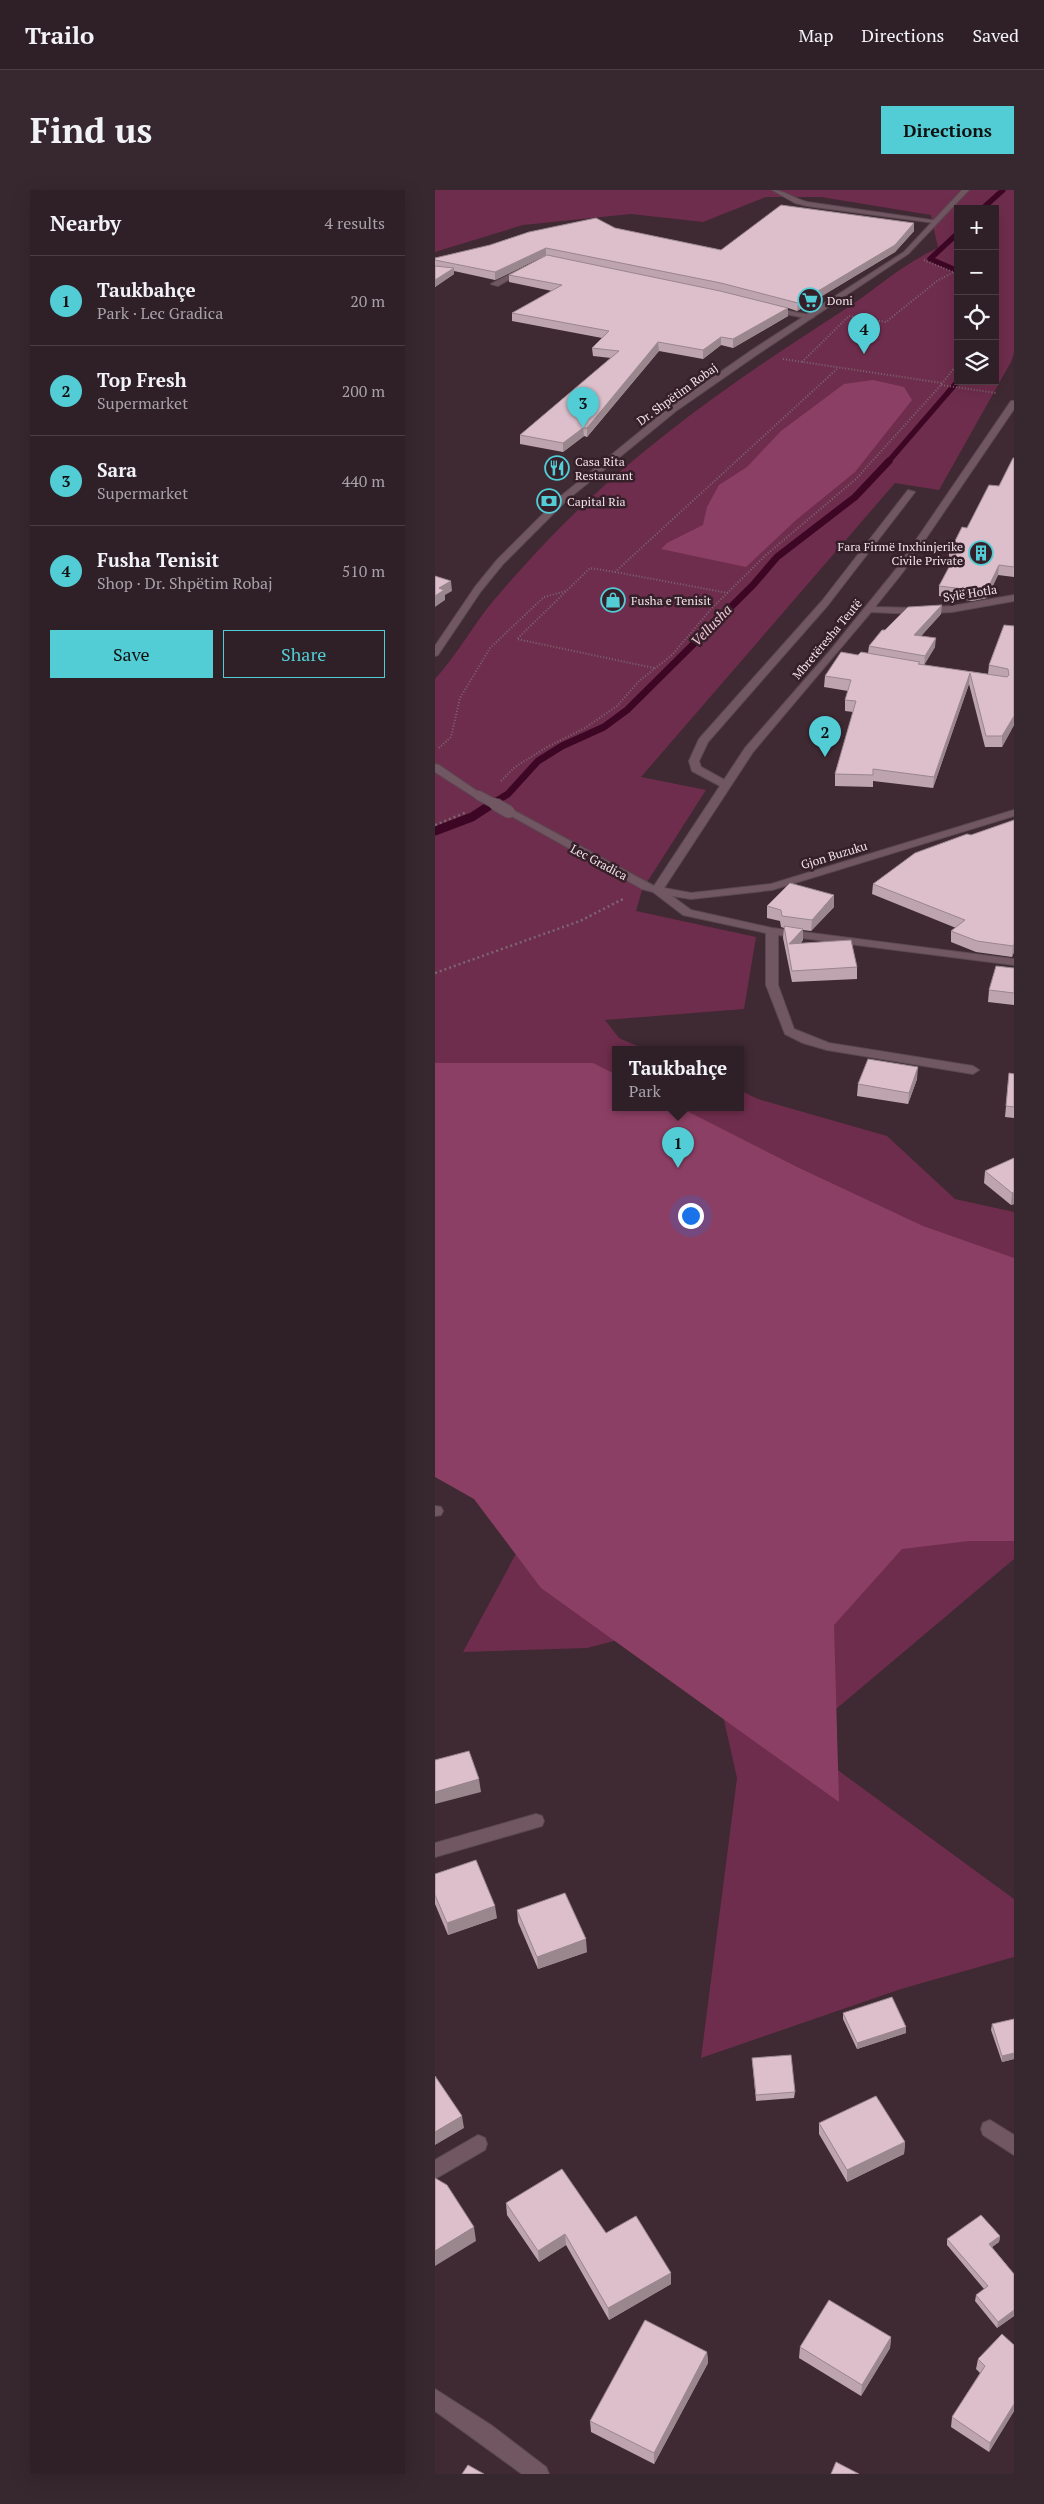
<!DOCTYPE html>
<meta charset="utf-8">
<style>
body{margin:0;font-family:"PT Serif",serif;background:#37272e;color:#f1f3f6}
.controls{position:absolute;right:15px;top:15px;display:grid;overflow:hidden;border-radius:0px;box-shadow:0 5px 20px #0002}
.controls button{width:45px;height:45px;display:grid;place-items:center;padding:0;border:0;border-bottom:1px solid #4a3d43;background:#2f1f26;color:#f1f3f6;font:25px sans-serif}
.you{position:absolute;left:255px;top:1025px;width:18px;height:18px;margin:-12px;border:4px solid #fff;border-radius:50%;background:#1a73e8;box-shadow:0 0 0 8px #1a73e833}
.badge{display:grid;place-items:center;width:32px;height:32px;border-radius:50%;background:#52ccd5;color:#111;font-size:16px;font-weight:700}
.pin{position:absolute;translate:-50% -41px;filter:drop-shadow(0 1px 2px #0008)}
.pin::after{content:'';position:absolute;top:26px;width:18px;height:15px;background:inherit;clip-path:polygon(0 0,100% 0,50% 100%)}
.popup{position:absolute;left:177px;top:856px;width:132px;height:65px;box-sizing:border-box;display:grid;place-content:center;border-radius:0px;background:#2f1f26;filter:drop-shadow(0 1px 4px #0005);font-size:16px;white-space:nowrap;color:#a7a2a7}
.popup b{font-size:19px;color:#f1f3f6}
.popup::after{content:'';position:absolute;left:50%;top:100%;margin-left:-10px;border:10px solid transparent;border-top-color:#2f1f26}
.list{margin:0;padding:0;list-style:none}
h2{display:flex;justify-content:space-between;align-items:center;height:65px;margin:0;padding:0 20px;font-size:21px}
h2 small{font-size:16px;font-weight:400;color:#a7a2a7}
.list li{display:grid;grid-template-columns:32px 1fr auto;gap:15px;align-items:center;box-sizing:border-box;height:90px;padding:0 20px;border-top:1px solid #4a3d43}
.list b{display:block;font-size:19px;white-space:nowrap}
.list p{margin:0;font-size:16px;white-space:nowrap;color:#a7a2a7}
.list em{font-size:16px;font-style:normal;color:#a7a2a7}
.actions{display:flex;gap:10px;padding:15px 20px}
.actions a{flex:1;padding:11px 0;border:1px solid #52ccd5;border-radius:0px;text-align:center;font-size:18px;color:#52ccd5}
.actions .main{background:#52ccd5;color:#111}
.icon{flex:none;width:28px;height:28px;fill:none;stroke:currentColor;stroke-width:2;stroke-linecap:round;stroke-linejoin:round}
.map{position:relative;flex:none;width:579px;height:2284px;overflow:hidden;border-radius:0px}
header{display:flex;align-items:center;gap:30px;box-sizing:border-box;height:70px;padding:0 25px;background:#2f1f26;border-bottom:1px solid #4a3d43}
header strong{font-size:24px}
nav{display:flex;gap:28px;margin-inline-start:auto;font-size:18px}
.intro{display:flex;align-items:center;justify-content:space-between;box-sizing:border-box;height:120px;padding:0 30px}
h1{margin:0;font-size:35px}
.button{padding:12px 22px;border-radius:0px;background:#52ccd5;color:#111;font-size:18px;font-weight:700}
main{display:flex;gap:30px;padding:0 30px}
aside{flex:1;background:#2f1f26;border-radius:0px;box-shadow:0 5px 20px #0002}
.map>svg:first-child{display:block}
.green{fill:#6f2d4d;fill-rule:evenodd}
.forest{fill:#8c3f64}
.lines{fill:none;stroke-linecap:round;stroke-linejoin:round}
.stream-far2{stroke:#3d0625;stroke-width:5.5}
.stream-far1{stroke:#3d0625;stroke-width:7}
.stream{stroke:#3d0625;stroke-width:9}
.service-casing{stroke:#5a4850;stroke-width:2}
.minor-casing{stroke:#5a4850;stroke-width:2}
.tertiary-casing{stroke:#5a4850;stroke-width:2}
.path-far1{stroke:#7a676f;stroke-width:2;stroke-dasharray:1 2;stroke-linecap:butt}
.path{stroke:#7a676f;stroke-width:2.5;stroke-dasharray:2 3;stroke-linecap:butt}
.service{fill:#715762;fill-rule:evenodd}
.minor{fill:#715762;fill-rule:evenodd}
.tertiary{fill:#715762;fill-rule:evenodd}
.minor-bridge-far1-casing{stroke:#5a4850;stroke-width:11;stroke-linecap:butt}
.minor-bridge-casing{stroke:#5a4850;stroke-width:14;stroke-linecap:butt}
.minor-bridge-far1{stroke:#715762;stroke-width:9}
.minor-bridge{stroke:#715762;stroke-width:12}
.wall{fill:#bda4ae}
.shaded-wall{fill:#9a868d}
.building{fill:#dcbfca;stroke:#9a868d}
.labels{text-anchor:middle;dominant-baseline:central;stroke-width:5;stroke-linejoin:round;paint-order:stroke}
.far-poi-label{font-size:12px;fill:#f2e3e9;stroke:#351f28;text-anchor:start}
.far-street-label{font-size:12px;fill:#f2e3e9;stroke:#351f28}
.far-water-label{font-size:14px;font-style:italic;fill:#f1c4d6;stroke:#351f28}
</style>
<header>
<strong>Trailo</strong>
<nav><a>Map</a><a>Directions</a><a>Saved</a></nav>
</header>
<div class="intro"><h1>Find us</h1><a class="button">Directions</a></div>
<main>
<aside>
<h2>Nearby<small>4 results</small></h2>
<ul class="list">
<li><span class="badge">1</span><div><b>Taukbahçe</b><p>Park · Lec Gradica</p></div><em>20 m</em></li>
<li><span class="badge">2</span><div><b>Top Fresh</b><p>Supermarket</p></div><em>200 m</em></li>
<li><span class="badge">3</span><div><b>Sara</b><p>Supermarket</p></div><em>440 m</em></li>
<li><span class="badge">4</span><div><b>Fusha Tenisit</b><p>Shop · Dr. Shpëtim Robaj</p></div><em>510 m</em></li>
</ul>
<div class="actions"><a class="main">Save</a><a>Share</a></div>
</aside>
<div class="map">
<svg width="579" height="2284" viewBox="0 0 579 2284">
<rect width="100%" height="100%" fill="#3f2932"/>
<!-- green -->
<path class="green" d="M0,0H579V163L576,172L504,300L460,293L206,587L271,600L207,700L201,721L321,747L309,819L170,830L184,848L209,859H180V917H306V901L323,909L452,946L520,1009L579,1022V1369L363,1551L579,1709V1767L466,1799L266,1868L302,1588L266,1428L152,1458L28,1462L96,1336L0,1242V489C22,465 38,435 59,410C76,390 94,370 112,351C198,261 301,189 406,122C439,101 467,74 503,58L496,25L386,7H331L268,32L196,24L88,35L0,62ZM523,19H560V191H523Z"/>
<!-- forest -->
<g class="forest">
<path d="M438,190L469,197L477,210L420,282L361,330L311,377L226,359L232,353L268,335L272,317L284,295L312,277L346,241L409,194Z"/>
<path d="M0,873H158L180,884V917H244L362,977L488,1036L579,1068V1351H534L467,1359L399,1435L404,1612L106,1398L39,1309L0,1287Z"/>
</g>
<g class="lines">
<!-- stream-far2 -->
<g class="stream-far2">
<path d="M547,19L568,0"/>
<path d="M523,43L495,69L523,81"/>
<path d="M560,100V111"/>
<path d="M453,272L523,191"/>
</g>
<!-- stream-far1 -->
<path class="stream-far1" d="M55,615L73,604L103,571L127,556L169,537L192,520L318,395L342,367L420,307L454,271"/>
<!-- stream -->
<path class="stream" d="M0,641L37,627L57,614"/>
<!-- service casing -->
<g class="service-casing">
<g id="service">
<path d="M337,0C350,0 359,9 372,12L503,31L500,33L372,16L360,13Z"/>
<path d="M88,77L94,78L63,96L56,94Z"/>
<path d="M333,117L375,125L379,127L375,129L336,121H333Z"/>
<path d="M473,300L480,302L393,415L273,552L264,571L266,577L295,593V597H287L257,581L254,571L264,549L387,411Z"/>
</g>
</g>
<!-- minor casing -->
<g class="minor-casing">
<g id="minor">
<path d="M576,211H579V219L468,382L440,417L480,418L517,416L579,405V411L517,422L480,424L436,422L318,562L229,698L256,703L336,694L579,620V626L337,700L256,709L237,706L256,720L337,738L579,769V775L343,745V795L359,839L394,853L538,876L544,880L538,884L392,860L368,853L350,844L331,795V743L248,725L218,702L207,699L69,622L70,620H78L219,696L310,558L394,462L462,378Z"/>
<path d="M0,574L4,575L48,605L47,607H39L0,582Z"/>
<path d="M0,1316L6,1317L8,1321L6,1325L0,1326Z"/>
<path d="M101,1624L107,1626L109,1631L107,1636L0,1667V1653Z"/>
<path d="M555,1930L579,1945V1965L548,1945L546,1939L548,1933Z"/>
<path d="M43,1945L50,1948L52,1954L50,1960L0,1989V1970Z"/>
</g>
</g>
<!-- tertiary casing -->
<g class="tertiary-casing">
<g id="tertiary">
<path d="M527,0H534L473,64L323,164L241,221L132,310L68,374L46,401L3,465L0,466V456L40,397L62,370L126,306L235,217L317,160L469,62Z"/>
<path d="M0,2199L56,2235L111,2277L114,2284H87L0,2221Z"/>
</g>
</g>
<!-- path-far1 -->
<g class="path-far1">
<path d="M489,70L523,84"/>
<path d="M348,169L507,193"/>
<path d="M367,172L414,126L451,132L502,91L519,82"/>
<path d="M506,195L561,203"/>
<path d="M180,382L293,403"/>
<path d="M219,478L82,449L155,378L180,382L403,178"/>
<path d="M4,558L16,547L25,508L55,458L109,407L131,401"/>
<path d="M66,591L80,577L112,557L150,538L182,516L204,491L237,465L277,418L331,365L421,289L506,195L523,173"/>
</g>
<!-- path -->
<g class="path">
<path d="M0,635L32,622"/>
<path d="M0,783L145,731L190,708"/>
</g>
<!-- service -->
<use href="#service" class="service"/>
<!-- minor -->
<use href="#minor" class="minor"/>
<!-- tertiary -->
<use href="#tertiary" class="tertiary"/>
<!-- minor-bridge-far1 casing -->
<g class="minor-bridge-far1-casing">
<path id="minor-bridge-far1" d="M43,605L62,615"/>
</g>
<!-- minor-bridge casing -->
<g class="minor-bridge-casing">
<path id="minor-bridge" d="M60,614L74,622"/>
</g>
<!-- minor-bridge-far1 -->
<use href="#minor-bridge-far1" class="minor-bridge-far1"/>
<!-- minor-bridge -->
<use href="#minor-bridge" class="minor-bridge"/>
</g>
<!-- wall -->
<g class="wall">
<path d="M180,38L286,60L479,41L460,62L362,121L353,118V126L298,158L286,155L268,169L224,161L152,247L149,246L128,262L85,254V245L176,168L158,166L157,158L167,148L77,131V123L117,101L74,92V85L111,65L60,90L19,81V84L0,97V68Z"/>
<path d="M579,268V387L563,385L552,408L537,411L504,406V396L516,373H514V363L532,338L564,296Z"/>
<path d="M506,424L486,446L500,457L489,475L553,484L554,475L579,436V535L567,557H550L534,494L498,598L438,591V597L400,596V584L418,522L410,521V510L413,501L389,497L390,486L423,465L433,463L434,456L450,440Z"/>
<path d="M579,630V762L577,767L541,762L516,752V741L521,738L437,704L438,694L536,645Z"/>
<path d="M332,716L399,717L376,741L368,740V750L366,753L422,777V789L357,792L348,748L349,738L346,737L345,731L332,728Z"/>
<path d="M579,778V815L553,812L554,800Z"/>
<path d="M574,883L579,884V928L570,927Z"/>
<path d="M482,889L473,914L422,906L423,894Z"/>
<path d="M579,968V1014L576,1015L549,993L550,981Z"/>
<path d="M0,1684L62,1728L13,1745L0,1714Z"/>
<path d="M82,1720L152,1762L103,1779L83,1732Z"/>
<path d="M408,1823L471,1843L422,1859L408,1829Z"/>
<path d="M579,1829V1869L567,1872L556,1840L557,1834Z"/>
<path d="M317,1868L360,1902L359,1908L321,1911Z"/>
<path d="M384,1933L470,1952L469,1964L412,1992L384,1944Z"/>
<path d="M71,2013L171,2043L236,2094L174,2130L131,2055L104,2072L72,2025Z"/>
<path d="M565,2046L564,2052L557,2057L579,2084V2126L562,2138L540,2111L541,2105L549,2099L512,2055V2049Z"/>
<path d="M456,2147L455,2158L426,2206L364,2168L365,2157Z"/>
<path d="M579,2155V2221L554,2262L516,2237L517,2227L545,2183L541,2179L543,2169Z"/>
<path d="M272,2162L273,2173L219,2274L156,2242L155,2231Z"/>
</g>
<!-- shaded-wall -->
<g class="shaded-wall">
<path d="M479,33V41L460,62L362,121L363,113Z"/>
<path d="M111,58V65L60,90V82Z"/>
<path d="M19,78V84L0,97V90Z"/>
<path d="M353,118V126L298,158V149Z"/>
<path d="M286,147V155L268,169V160Z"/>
<path d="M223,152L224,161L152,247V238Z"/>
<path d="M148,238L149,246L128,262V253Z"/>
<path d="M564,375L563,385L552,408L537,411L538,400Z"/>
<path d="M16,391L17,401L10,405V410L0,417V406L4,398Z"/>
<path d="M507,415L506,424L479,454V445Z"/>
<path d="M501,448L500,457L489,475L490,466Z"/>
<path d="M535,483L534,494L498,598L499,587Z"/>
<path d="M579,526V535L567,557V546Z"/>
<path d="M399,705V717L376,741L377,730Z"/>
<path d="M368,739V750L354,765V754Z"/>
<path d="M579,753V762L577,767L578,756Z"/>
<path d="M483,877L482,889L473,914L474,903Z"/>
<path d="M579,1002V1014L576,1015L577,1003Z"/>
<path d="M44,1589L46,1602L0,1614V1602Z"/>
<path d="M60,1716L62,1728L13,1745L12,1733Z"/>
<path d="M151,1749L152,1762L103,1779L102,1767Z"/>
<path d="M471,1837V1843L422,1859V1853Z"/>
<path d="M579,1863V1869L567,1872V1866Z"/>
<path d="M27,1926L29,1938L0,1955V1942Z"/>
<path d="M470,1952L469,1964L412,1992V1980Z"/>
<path d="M39,2037L41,2051L0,2076V2061Z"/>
<path d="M130,2044L131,2055L104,2072L103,2061Z"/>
<path d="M565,2046L564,2052L553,2060L554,2054Z"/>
<path d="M236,2083V2094L174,2130L173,2118Z"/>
<path d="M579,2120V2126L562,2138L563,2132Z"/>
<path d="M456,2147L455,2158L426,2206L427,2195Z"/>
<path d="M272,2162L273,2173L219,2274V2263Z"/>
<path d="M579,2214V2221L554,2262L555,2253Z"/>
</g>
<!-- building -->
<g class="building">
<path d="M346,15L479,33L460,55L363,113L286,93L111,58L60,82L0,70V68L55,55L94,42L161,28L180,38L286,60Z"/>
<path d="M112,65L285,101L353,118L298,149L286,147L268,160L223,152L152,238H148L128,253L85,245L184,161L157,158L174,141L77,123L127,95L74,85Z"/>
<path d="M0,76L19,78L0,90Z"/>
<path d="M578,268H579V377L564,375L553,398L538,400L504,396L521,364L514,363L527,337L532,338L554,295L564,296Z"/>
<path d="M0,386L16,391L4,398L9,400L0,406Z"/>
<path d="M507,415L479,445L501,448L490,466L434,456L447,440H450L473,417Z"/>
<path d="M569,435L579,436V526L567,546H551L535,483L499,587L438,579V585L400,584L421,511L410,510L416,490L390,486L406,462L423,465L426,462L485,472L483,474L572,487L574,485L573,479L554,475Z"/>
<path d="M579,630V753L578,756L542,751L516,741L530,730L438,694L480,663L532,644L536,645Z"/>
<path d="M355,693L399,705L377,730L347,726L346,720L332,716Z"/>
<path d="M349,736L368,739L354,754L416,750L422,777L357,781Z"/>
<path d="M561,776L579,778V803L554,800Z"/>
<path d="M433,869L483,877L474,903L423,894Z"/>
<path d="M574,883L579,884V917L571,916Z"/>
<path d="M579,968V1002L577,1003L550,981Z"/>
<path d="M34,1561L44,1589L0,1602V1570Z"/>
<path d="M41,1670L60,1716L12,1733L0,1705V1684Z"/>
<path d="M130,1703L151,1749L102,1767L82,1720Z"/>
<path d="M457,1807L471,1837L422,1853L408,1823Z"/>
<path d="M579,1829V1863L567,1866L557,1834Z"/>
<path d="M356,1865L360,1902L321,1905L317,1868Z"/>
<path d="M0,1886L27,1926L0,1942Z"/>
<path d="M441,1906L470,1952L412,1980L384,1933Z"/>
<path d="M127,1979L171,2043L201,2026L236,2083L173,2118L130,2044L103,2061L71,2013Z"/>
<path d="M0,1988L12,1995L39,2037L0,2061Z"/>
<path d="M546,2025L565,2046L554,2054L579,2084V2120L563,2132L541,2105L553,2096L512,2049Z"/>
<path d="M394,2110L456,2147L427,2195L365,2157Z"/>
<path d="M210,2130L272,2162L219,2263L155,2231Z"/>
<path d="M567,2144L579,2155V2214L555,2253L517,2227L550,2176L543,2169Z"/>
<path d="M401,2272L424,2284H396Z"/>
<path d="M33,2275L49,2284H27Z"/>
</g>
<!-- icons -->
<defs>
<g id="supermarket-ring" transform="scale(1.25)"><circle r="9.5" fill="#351f28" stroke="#52ccd5" stroke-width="1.5"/><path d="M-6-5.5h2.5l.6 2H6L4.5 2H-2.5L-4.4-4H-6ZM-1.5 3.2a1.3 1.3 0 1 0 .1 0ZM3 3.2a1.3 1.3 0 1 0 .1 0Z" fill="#52ccd5"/></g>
<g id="restaurant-ring" transform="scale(1.25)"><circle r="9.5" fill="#351f28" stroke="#52ccd5" stroke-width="1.5"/><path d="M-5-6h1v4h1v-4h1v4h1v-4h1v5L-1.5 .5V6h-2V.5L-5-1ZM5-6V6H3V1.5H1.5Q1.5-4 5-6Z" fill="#52ccd5"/></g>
<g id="bank-ring" transform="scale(1.25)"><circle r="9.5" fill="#351f28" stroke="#52ccd5" stroke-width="1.5"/><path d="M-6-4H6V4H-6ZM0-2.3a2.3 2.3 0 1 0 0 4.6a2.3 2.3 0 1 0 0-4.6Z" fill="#52ccd5"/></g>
<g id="building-ring" transform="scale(1.25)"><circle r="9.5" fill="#351f28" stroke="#52ccd5" stroke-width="1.5"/><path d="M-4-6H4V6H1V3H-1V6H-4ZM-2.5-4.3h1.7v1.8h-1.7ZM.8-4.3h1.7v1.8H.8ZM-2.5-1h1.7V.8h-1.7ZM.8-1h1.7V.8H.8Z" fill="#52ccd5"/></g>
<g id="shop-ring" transform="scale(1.25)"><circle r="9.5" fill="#351f28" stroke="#52ccd5" stroke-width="1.5"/><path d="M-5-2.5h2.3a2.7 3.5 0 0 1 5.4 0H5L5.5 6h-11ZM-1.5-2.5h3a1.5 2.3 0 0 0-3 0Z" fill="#52ccd5"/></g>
</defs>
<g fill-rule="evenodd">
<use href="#supermarket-ring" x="375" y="110"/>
<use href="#restaurant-ring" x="122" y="278"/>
<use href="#bank-ring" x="114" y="311"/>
<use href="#building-ring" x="546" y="363"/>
<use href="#shop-ring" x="178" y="410"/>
</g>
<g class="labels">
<!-- far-poi labels -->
<g class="far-poi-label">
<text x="392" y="110">Doni</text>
<text x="140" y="271">Casa Rita<tspan x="140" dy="14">Restaurant</tspan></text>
<text x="132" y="311">Capital Ria</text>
<text x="528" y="356" text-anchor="end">Fara Firmë Inxhinjerike<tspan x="528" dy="14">Civile Private</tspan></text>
<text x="196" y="410">Fusha e Tenisit</text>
</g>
<!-- far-street labels -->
<g class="far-street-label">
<text transform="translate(242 204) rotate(-36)">Dr. Shpëtim Robaj</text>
<text transform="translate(535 403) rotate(-9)">Sylë Hotla</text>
<text transform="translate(392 449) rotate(-50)">Mbretëresha Teutë</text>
<text transform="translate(399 665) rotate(-17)">Gjon Buzuku</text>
<text transform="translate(164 672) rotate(28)">Lec Gradica</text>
</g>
<!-- far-water labels -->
<g class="far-water-label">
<text transform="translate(276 435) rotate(-46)">Vellusha</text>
</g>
</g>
</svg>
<div class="controls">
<button>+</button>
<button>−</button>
<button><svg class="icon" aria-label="locate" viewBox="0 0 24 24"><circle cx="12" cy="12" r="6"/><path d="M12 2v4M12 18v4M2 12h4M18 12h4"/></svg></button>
<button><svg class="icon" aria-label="layers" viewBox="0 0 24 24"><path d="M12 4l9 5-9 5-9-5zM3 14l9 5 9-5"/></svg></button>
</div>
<div class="you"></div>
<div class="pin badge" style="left:243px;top:978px">1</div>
<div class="popup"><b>Taukbahçe</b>Park</div>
<div class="pin badge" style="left:390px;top:567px">2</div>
<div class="pin badge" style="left:148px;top:238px">3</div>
<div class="pin badge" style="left:429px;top:164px">4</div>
</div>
</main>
